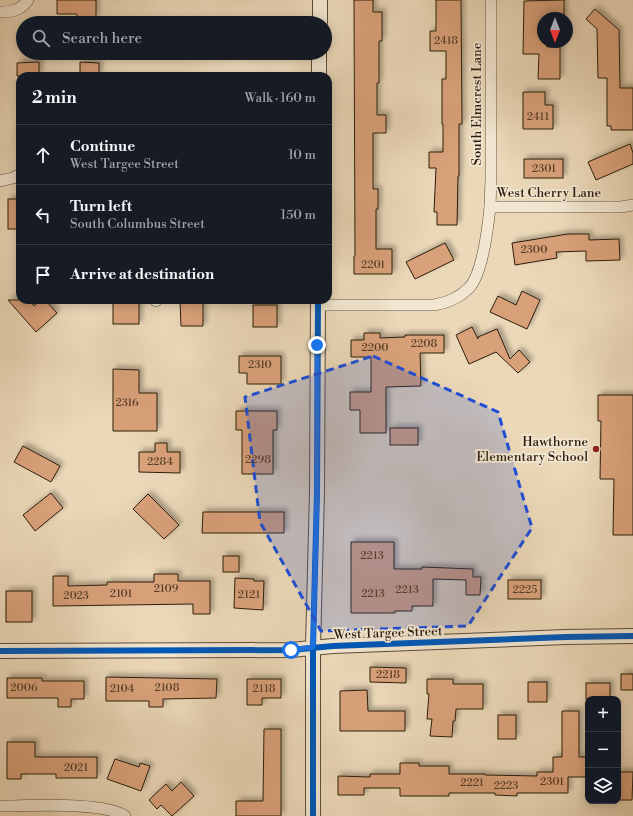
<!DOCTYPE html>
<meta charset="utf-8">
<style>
body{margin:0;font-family:"Libre Bodoni",serif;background:#242831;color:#f1f3f6}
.controls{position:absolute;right:12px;bottom:12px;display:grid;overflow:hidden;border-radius:8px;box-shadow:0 2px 10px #0003}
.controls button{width:36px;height:36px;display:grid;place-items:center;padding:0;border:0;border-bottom:1px solid #363941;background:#171b24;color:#f1f3f6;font:20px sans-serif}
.compass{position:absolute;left:537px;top:12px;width:36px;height:36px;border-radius:50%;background:#171b24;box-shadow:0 2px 10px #0003;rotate:180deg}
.stop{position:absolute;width:12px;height:12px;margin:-9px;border:3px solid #1a73e8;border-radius:50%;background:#fff}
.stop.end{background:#1a73e8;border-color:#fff;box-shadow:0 1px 4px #0008}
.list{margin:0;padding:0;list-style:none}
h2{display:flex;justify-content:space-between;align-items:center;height:52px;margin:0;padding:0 16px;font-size:17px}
h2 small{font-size:13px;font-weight:400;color:#9ea1a6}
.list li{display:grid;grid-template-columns:26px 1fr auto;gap:12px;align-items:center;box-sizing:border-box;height:60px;padding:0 16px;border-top:1px solid #363941}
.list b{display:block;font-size:15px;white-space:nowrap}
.list p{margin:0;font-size:13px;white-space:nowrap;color:#9ea1a6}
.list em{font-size:13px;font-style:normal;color:#9ea1a6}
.icon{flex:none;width:22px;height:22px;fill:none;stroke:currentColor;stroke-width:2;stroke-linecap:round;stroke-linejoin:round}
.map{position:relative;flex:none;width:633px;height:816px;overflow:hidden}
.search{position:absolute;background:#171b24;box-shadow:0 2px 10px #0003;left:16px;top:16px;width:316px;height:44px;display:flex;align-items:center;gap:10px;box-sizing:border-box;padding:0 14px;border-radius:22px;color:#9ea1a6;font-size:15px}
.panel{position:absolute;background:#171b24;box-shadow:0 2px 10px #0003;left:16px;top:72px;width:316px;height:232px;border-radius:12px}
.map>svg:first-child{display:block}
.building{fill:#d9a17a;stroke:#2c1e0d;filter:url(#shadow)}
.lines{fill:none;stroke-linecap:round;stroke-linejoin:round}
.minor-casing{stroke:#5c4c38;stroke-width:12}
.tertiary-casing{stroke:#5c4c38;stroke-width:16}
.minor{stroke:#f2e6d1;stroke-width:11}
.tertiary{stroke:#f2e6d1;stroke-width:14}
.cycleway-casing{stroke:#f2e6d1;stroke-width:8}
.cycleway{stroke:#0057b8;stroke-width:6}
.route{stroke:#1a73e8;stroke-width:5}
.marked{fill:#1d4ed8;fill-opacity:0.2;stroke:#1d4ed8;stroke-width:3;stroke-dasharray:8 5;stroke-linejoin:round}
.poi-dot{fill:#8f2418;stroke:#f2e6d1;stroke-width:1.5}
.labels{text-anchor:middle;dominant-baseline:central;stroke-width:3.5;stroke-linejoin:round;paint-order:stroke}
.number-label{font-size:11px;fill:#573f28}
.street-label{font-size:13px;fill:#2c1e0d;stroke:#f2e6d1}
.poi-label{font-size:13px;fill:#2c1e0d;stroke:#f2e6d1;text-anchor:end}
</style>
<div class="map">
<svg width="633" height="816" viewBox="0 0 633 816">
<defs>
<filter id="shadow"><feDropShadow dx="3.5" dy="-3.5" stdDeviation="2" flood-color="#0004"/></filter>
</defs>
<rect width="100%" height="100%" fill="#ebd8b8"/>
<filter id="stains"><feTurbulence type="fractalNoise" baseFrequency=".005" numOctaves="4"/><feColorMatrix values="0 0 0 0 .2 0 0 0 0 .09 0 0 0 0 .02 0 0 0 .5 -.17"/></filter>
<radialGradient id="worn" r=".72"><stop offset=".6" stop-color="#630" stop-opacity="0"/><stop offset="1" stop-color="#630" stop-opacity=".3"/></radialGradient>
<!-- building -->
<g class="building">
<path d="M57,0H96V18H77V14H57Z"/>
<path d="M354,0H373V12H382V41H379V83H377V115H386V133H373V189H378V209H376V249H392V274H354V256H355Z"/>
<path d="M436,0H461L462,124H459V176H458L457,225H437V212H434L436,168H429V152H443V124H442V79H446V51H430V31H436Z"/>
<path d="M564,0V18H543V42H547V47H560V79H538L539,54H523L524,1Z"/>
<path d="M595,9L619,30L620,88H633V130H611V126H607V78H598L597,29L586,19Z"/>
<path d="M39,62V76H17V63Z"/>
<path d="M80,62L99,63V76H84V74H80Z"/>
<path d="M523,92H545V105H553V129H523Z"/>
<path d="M630,144L633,153V164L596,180L588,162Z"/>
<rect x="524" y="159" width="39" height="19"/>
<rect x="8" y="199" width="12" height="30"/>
<path d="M568,234H589V240L619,239L620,260L586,261V251L556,252L557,258L515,265L512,243Z"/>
<path d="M445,243L454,260L415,279L406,262Z"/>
<path d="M522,291L540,300L527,329L490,312L498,296L516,305Z"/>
<path d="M8,300H29L34,306L41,300H45L57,313L36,332Z"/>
<rect x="113" y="300" width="26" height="24"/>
<path d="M180,300H203V326H181Z"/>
<rect x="253" y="305" width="24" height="22"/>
<path d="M472,327L478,339V337L497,329L510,359L519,350L530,362L518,373L496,352L469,364L456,335Z"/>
<path d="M364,333H380V338L405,337V335H444V353H420L421,386L386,387V433H360V410H350V392H371V357H351V340H364Z"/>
<path d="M239,356H281V384H247V373H239Z"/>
<path d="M113,369L139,370V393H157V431H113Z"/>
<path d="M598,395H633V535H613L614,479H600L601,421H598Z"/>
<path d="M236,411H277V430H273V474H242V430H236Z"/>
<rect x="390" y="428" width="28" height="17"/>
<path d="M155,443H167V452H180V473L139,472V452H155Z"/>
<path d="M23,446L60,466L51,482L14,462Z"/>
<path d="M51,493L63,508L35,531L23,515Z"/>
<path d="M148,494L179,525L164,539L133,509Z"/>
<path d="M203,512H284V533H202Z"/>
<path d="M351,542H394V569H422V567L473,569V577H481L480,595H466V580L433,579V606H412V611H395V613H351Z"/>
<rect x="223" y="556" width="16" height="16"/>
<path d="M154,574H178V581H210V614H193V604L53,606V576H68V586L107,585V582H154Z"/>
<path d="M235,578L254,579V581H264L263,610L234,608Z"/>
<rect x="508" y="580" width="33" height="19"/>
<rect x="6" y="591" width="26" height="31"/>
<path d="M370,667L406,668V683L370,682Z"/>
<rect x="621" y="674" width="12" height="16"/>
<path d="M106,677L217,679L216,698L163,699V707H149V701H106Z"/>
<path d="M7,678H42V681H84V699H71V707H58V698H7Z"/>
<path d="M247,679H281V698H262V705H247Z"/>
<path d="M427,679H453V684H483V709H456L455,721H453L452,737L430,736L432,719H427L429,694H427Z"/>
<rect x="528" y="682" width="19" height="20"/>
<rect x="586" y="683" width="24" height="16"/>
<path d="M367,690L368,711H405V731H340V691Z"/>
<path d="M562,711H579V757H588V777H568V793H517V796L495,795V793H449V796H400V788H364V795H338V776L370,777V774H400V763H419V766H449V774H485V775L537,776V772H553V757H562Z"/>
<rect x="498" y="715" width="18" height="24"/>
<path d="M264,729H281V816H236V801H263Z"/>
<path d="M7,742H35V757H97V778H56V774H21V779H7Z"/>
<path d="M115,759L139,767L140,763L150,766L141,791L107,779Z"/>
<path d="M619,772H633L632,800H619Z"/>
<path d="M181,782L194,796L172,816L161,805L157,809L149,800L166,784L172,791Z"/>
</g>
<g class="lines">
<!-- minor casing -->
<g class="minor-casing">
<g id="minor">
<path d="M0,12C12,12 21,10 28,0"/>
<path d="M0,181L13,178L20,174"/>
<path d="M490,207L491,179V0"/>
<path d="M156,301V300"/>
<path d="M318,305H434C447,303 459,298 469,288C483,273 488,227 490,207H621L633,205"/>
<path d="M0,806C29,806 102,801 125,816"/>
</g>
</g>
<!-- tertiary casing -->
<g class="tertiary-casing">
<g id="tertiary">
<path d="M320,23V0"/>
<path d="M319,76V53"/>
<path d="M0,651L291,650L333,646L566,637L633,636"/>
<path d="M313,816V647L317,492L318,300"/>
</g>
</g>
<!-- minor -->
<use href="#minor" class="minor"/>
<!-- tertiary -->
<use href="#tertiary" class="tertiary"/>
<!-- cycleway casing -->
<g class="cycleway-casing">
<g id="cycleway">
<path d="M0,651L291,650L333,646L566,637L633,636"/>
<path d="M313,816V647L317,492L318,300"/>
</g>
</g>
<!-- cycleway -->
<use href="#cycleway" class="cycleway"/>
</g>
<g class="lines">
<!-- route -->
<path class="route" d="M291,650L313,647L317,492V345"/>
</g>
<!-- marked area -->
<path class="marked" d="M373,356L498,412L532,528L468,626L321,631L260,522L245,397Z"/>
<!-- markers -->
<circle class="poi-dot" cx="596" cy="449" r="4"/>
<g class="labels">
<!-- number labels -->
<g class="number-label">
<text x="446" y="41">2418</text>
<text x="538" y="117">2411</text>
<text x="544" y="169">2301</text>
<text x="534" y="250">2300</text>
<text x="373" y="265">2201</text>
<text x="424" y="344">2208</text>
<text x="375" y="348">2200</text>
<text x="260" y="365">2310</text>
<text x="127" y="403">2316</text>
<text x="258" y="460">2298</text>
<text x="160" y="462">2284</text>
<text x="372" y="556">2213</text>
<text x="166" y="589">2109</text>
<text x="407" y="590">2213</text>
<text x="525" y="590">2225</text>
<text x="121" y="594">2101</text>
<text x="373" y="594">2213</text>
<text x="249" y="595">2121</text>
<text x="76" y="596">2023</text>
<text x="388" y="675">2218</text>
<text x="24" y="688">2006</text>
<text x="167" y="688">2108</text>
<text x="122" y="689">2104</text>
<text x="264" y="689">2118</text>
<text x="76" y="768">2021</text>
<text x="552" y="782">2301</text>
<text x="472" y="783">2221</text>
<text x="506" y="786">2223</text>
</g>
<!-- street labels -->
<g class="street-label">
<text transform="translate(477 104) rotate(-90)">South Elmcrest Lane</text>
<text x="549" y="193">West Cherry Lane</text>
<text transform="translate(388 633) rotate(-2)">West Targee Street</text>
</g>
<!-- poi labels -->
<g class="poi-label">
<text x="588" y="442">Hawthorne<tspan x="588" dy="15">Elementary School</tspan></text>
</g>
</g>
<rect width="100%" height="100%" filter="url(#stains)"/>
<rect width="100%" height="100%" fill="url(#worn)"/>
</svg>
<div class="controls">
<button>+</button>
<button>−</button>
<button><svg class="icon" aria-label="layers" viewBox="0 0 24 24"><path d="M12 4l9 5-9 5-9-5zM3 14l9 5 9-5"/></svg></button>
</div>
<svg class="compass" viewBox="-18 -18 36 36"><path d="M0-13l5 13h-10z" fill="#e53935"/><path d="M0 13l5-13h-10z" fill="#9ea1a6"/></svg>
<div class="stop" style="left:291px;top:650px"></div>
<div class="stop end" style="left:317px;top:345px"></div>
<div class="search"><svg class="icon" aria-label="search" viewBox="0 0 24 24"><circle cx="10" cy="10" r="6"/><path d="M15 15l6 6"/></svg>Search here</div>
<section class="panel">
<h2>2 min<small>Walk · 160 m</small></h2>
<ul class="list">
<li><svg class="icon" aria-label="ahead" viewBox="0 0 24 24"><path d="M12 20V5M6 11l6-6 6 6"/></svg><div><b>Continue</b><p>West Targee Street</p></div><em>10 m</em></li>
<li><svg class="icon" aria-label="left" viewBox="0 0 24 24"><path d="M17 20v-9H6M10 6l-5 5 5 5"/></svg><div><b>Turn left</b><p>South Columbus Street</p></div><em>150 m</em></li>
<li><svg class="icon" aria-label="arrive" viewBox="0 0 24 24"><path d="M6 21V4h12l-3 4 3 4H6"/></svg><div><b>Arrive at destination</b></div></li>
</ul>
</section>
</div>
